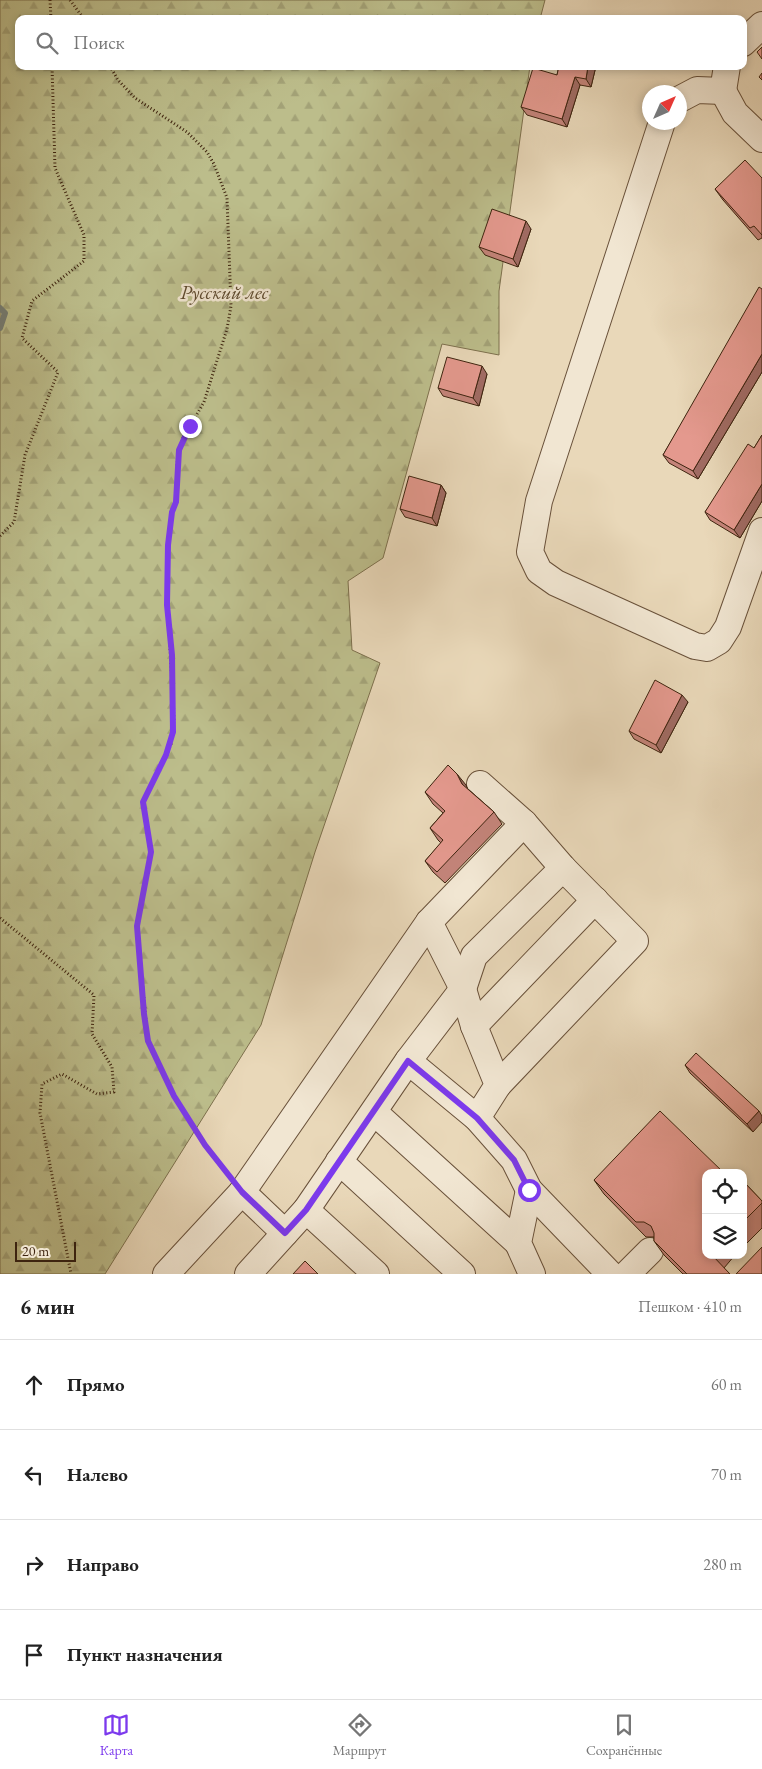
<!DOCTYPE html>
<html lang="ru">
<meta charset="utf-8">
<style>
body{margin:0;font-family:"EB Garamond",serif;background:#f2f2f2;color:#222}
.controls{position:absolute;right:15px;bottom:15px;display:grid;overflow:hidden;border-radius:10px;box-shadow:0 2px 8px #0003}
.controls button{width:45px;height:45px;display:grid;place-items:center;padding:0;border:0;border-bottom:1px solid #e0e0e0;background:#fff;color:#222;font:25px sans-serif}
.compass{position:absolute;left:642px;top:85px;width:45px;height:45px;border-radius:50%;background:#fff;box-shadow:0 2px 8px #0003;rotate:45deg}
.scale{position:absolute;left:15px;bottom:12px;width:61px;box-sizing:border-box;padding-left:5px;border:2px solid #3e240f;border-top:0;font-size:14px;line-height:18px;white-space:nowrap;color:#3e240f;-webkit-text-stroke:4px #f1e6d2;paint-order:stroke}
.stop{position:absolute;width:15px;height:15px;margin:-11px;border:4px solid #7c3aed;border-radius:50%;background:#fff}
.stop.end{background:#7c3aed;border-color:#fff;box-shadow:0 1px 5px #0008}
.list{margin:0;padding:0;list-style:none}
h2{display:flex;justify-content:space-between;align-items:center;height:65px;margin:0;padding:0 20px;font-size:21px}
h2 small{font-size:16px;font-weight:400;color:#767676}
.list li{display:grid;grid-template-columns:32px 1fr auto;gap:15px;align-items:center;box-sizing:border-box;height:90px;padding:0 20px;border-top:1px solid #e0e0e0}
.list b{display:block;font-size:19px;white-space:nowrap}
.list em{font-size:16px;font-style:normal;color:#767676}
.icon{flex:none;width:28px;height:28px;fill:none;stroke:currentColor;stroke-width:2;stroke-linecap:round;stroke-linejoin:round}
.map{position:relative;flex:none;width:762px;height:1274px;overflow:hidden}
.search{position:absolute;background:#fff;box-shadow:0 2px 8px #0003;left:15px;right:15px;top:15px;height:55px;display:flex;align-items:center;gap:12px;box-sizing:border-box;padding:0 18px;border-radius:10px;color:#767676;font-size:19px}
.sheet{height:425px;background:#fff}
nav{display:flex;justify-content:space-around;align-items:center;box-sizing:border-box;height:70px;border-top:1px solid #e0e0e0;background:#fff;font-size:14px;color:#767676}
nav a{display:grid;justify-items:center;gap:2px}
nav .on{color:#7c3aed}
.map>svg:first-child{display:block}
.forest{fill:url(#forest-firs);stroke:#7d704d}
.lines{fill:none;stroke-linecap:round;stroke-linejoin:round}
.stream{stroke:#757d74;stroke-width:6}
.minor-casing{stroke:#69513a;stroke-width:28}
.path{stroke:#3e240f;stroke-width:3;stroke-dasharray:1 2.5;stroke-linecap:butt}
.minor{stroke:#f1e6d2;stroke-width:26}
.wall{fill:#c4847a;stroke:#3e240f}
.shaded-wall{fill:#a06b63;stroke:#3e240f}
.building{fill:#e4998e;stroke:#3e240f}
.route{stroke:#7c3aed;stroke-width:6}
.labels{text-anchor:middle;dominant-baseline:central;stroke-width:5;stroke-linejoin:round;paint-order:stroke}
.park-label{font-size:20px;font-style:italic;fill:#5e4a2e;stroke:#f1e6d2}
</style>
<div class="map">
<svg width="762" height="1274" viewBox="0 0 762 1274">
<defs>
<pattern id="forest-firs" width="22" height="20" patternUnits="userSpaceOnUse" patternTransform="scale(1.25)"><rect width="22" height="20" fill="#bcbd8b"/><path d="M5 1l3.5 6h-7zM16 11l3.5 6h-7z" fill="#a3a277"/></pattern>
</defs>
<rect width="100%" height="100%" fill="#e9d8b9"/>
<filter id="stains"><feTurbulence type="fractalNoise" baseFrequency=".004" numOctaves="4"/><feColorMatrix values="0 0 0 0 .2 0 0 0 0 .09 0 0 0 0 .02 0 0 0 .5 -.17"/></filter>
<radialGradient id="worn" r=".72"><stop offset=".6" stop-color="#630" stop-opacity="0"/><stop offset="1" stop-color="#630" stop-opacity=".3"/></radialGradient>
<!-- forest -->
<path class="forest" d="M0,0H545L540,19H19V66H530L499,291V355L442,344L383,558L348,581L352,650L380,663L315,852L261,1025L105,1274H0Z"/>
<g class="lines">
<!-- stream -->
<path class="stream" d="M0,308L5,313L0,328"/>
<!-- minor casing -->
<g class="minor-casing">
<g id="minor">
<path d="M743,43L762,25"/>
<path d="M723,91L735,113L762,139"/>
<path d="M723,91L727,66"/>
<path d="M680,99L697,90L723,91"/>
<path d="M662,122L539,501L530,552L539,571L556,583L695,646L707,648L719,641L728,627L762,531"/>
<path d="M480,784L524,823L563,868L635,941L498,1085"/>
<path d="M429,922L463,989L474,1026L498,1085L477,1118"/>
<path d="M474,1026L595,900"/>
<path d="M408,1061L477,1118L514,1160L529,1190L610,1274"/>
<path d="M374,1112L518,1243"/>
<path d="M339,1161L462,1274"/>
<path d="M529,1190L518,1243L532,1274"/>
<path d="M242,1192L285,1233"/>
<path d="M306,1210L376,1274"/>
<path d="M166,1274L242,1192L429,922L524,823"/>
<path d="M248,1274L306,1210L408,1061L463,989L474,956L563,868"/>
<path d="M627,1274L650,1251"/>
</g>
</g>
<!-- path -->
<g class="path">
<path d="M50,0L51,19"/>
<path d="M70,0L84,19"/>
<path d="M110,66L118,80L135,98L187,132L207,152L214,164L227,198L231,306L227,329L204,402L183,438L177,463L176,501L172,512L168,545L167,592L174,720L171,744L143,802L151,852L137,926L148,1041L174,1096L205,1145L227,1174"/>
<path d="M0,536L14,522L25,455L58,372L22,338L32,301L84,261V235L55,168L52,66"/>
<path d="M0,918L94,995L92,1034L112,1067L114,1092L97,1094L62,1074L42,1084L40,1113L71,1274"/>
</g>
<!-- minor -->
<use href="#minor" class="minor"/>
</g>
<!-- wall -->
<g class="wall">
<path d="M559,66H596L591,87L580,85L567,127L527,115L521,107L557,75Z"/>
<path d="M762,178V238L758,240L723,200L715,189Z"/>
<path d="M531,229L518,267L485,255L479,247Z"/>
<path d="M762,289V372L698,479L669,463L663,455Z"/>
<path d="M487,374L479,406L443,396L438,388Z"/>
<path d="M762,435V501L740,538L710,520L705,512L754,448Z"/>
<path d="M441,485L446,493L437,526L405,517L400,509Z"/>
<path d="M688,702L661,753L634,739L629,731Z"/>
<path d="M466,785L467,788L494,812L502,824L445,883L433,872L425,861L441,843L438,840L430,828L443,813L433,804L425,792Z"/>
<path d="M685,1065L759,1111L753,1132L690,1073Z"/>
<path d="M594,1180L706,1255H735L724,1268L730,1274H683L664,1255L654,1241V1237H646L604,1194Z"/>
<path d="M743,1181L762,1201V1228L743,1247Z"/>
</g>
<!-- shaded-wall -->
<g class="shaded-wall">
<path d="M588,66H596L591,87L586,79Z"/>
<path d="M575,77L580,85L567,127L562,119Z"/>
<path d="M526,221L531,229L518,267L513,259Z"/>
<path d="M762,354V372L698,479L693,471Z"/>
<path d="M482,366L487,374L479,406L473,398Z"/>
<path d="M762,484V501L740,538L734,530Z"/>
<path d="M441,485L446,493L437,526L432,518Z"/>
<path d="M682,695L688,702L661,753L656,745Z"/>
<path d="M457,774L466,785L470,795L462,784Z"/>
<path d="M759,1111L762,1116V1122L753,1132L747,1124Z"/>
</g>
<!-- building -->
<g class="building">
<path d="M762,47V59L757,52Z"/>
<path d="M559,66H588L586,79L575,77L562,119L521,107L533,68L557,75Z"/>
<path d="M762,73V80L759,77Z"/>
<path d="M745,160L762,178V235L754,226L750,228L715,189Z"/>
<path d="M492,209L526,221L513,259L479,247Z"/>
<path d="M759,287L762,289V354L693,471L663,455Z"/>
<path d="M447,357L482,366L473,398L438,388Z"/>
<path d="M762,435V484L734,530L705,512L748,444L754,448Z"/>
<path d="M409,476L441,485L432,518L400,509Z"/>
<path d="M655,680L682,695L656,745L629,731Z"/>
<path d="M448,765L457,774L462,784L494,812L437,872L425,861L443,840L430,828L445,811L425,792Z"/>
<path d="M696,1053L759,1111L747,1124L685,1065Z"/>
<path d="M660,1111L724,1173H706V1255H712L730,1274H687L654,1241V1233L651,1226L644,1222H636L594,1180Z"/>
<path d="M743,1181L762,1201V1203L743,1222Z"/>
<path d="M762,1247V1274H736Z"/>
<path d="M305,1261L318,1274H293Z"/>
</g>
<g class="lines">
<!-- route -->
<path class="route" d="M190,426L179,450L176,502L172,512L168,545L167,605L172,655L173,732L166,755L143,802L151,852L137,926L144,1014L148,1041L174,1096L205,1145L242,1192L285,1233L306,1210L408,1061L477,1118L514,1160L529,1190"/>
</g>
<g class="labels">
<!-- park labels -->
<g class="park-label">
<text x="224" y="292">Русский лес</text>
</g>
</g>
<rect width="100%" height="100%" filter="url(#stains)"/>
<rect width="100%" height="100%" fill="url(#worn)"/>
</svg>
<div class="controls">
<button><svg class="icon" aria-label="locate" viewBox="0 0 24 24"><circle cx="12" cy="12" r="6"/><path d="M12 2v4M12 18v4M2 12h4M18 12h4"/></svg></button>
<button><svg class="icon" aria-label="layers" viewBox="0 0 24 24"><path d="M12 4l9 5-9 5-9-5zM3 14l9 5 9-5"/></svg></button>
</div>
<svg class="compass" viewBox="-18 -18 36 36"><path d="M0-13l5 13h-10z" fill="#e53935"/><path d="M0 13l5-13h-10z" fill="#767676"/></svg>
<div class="scale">20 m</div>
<div class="stop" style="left:529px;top:1190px"></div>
<div class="stop end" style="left:190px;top:426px"></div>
<div class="search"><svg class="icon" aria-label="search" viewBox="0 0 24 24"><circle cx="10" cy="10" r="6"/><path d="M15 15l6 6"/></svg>Поиск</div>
</div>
<section class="sheet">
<h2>6 мин<small>Пешком · 410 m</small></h2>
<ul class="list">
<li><svg class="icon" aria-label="ahead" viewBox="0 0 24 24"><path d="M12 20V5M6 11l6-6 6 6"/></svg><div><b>Прямо</b></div><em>60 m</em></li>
<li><svg class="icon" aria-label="left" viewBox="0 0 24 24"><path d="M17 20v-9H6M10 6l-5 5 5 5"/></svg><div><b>Налево</b></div><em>70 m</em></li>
<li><svg class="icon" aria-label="right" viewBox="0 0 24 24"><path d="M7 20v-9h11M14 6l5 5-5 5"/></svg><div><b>Направо</b></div><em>280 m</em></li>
<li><svg class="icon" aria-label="arrive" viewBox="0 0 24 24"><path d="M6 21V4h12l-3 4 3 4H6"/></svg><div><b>Пункт назначения</b></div></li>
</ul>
</section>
<nav>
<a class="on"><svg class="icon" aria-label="map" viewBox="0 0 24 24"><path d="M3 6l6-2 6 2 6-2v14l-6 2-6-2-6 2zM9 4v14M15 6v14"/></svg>Карта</a>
<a><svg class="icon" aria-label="directions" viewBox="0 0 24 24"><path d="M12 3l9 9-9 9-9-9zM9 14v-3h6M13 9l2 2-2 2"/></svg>Маршрут</a>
<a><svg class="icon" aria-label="saved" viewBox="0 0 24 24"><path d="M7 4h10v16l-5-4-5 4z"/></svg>Сохранённые</a>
</nav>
